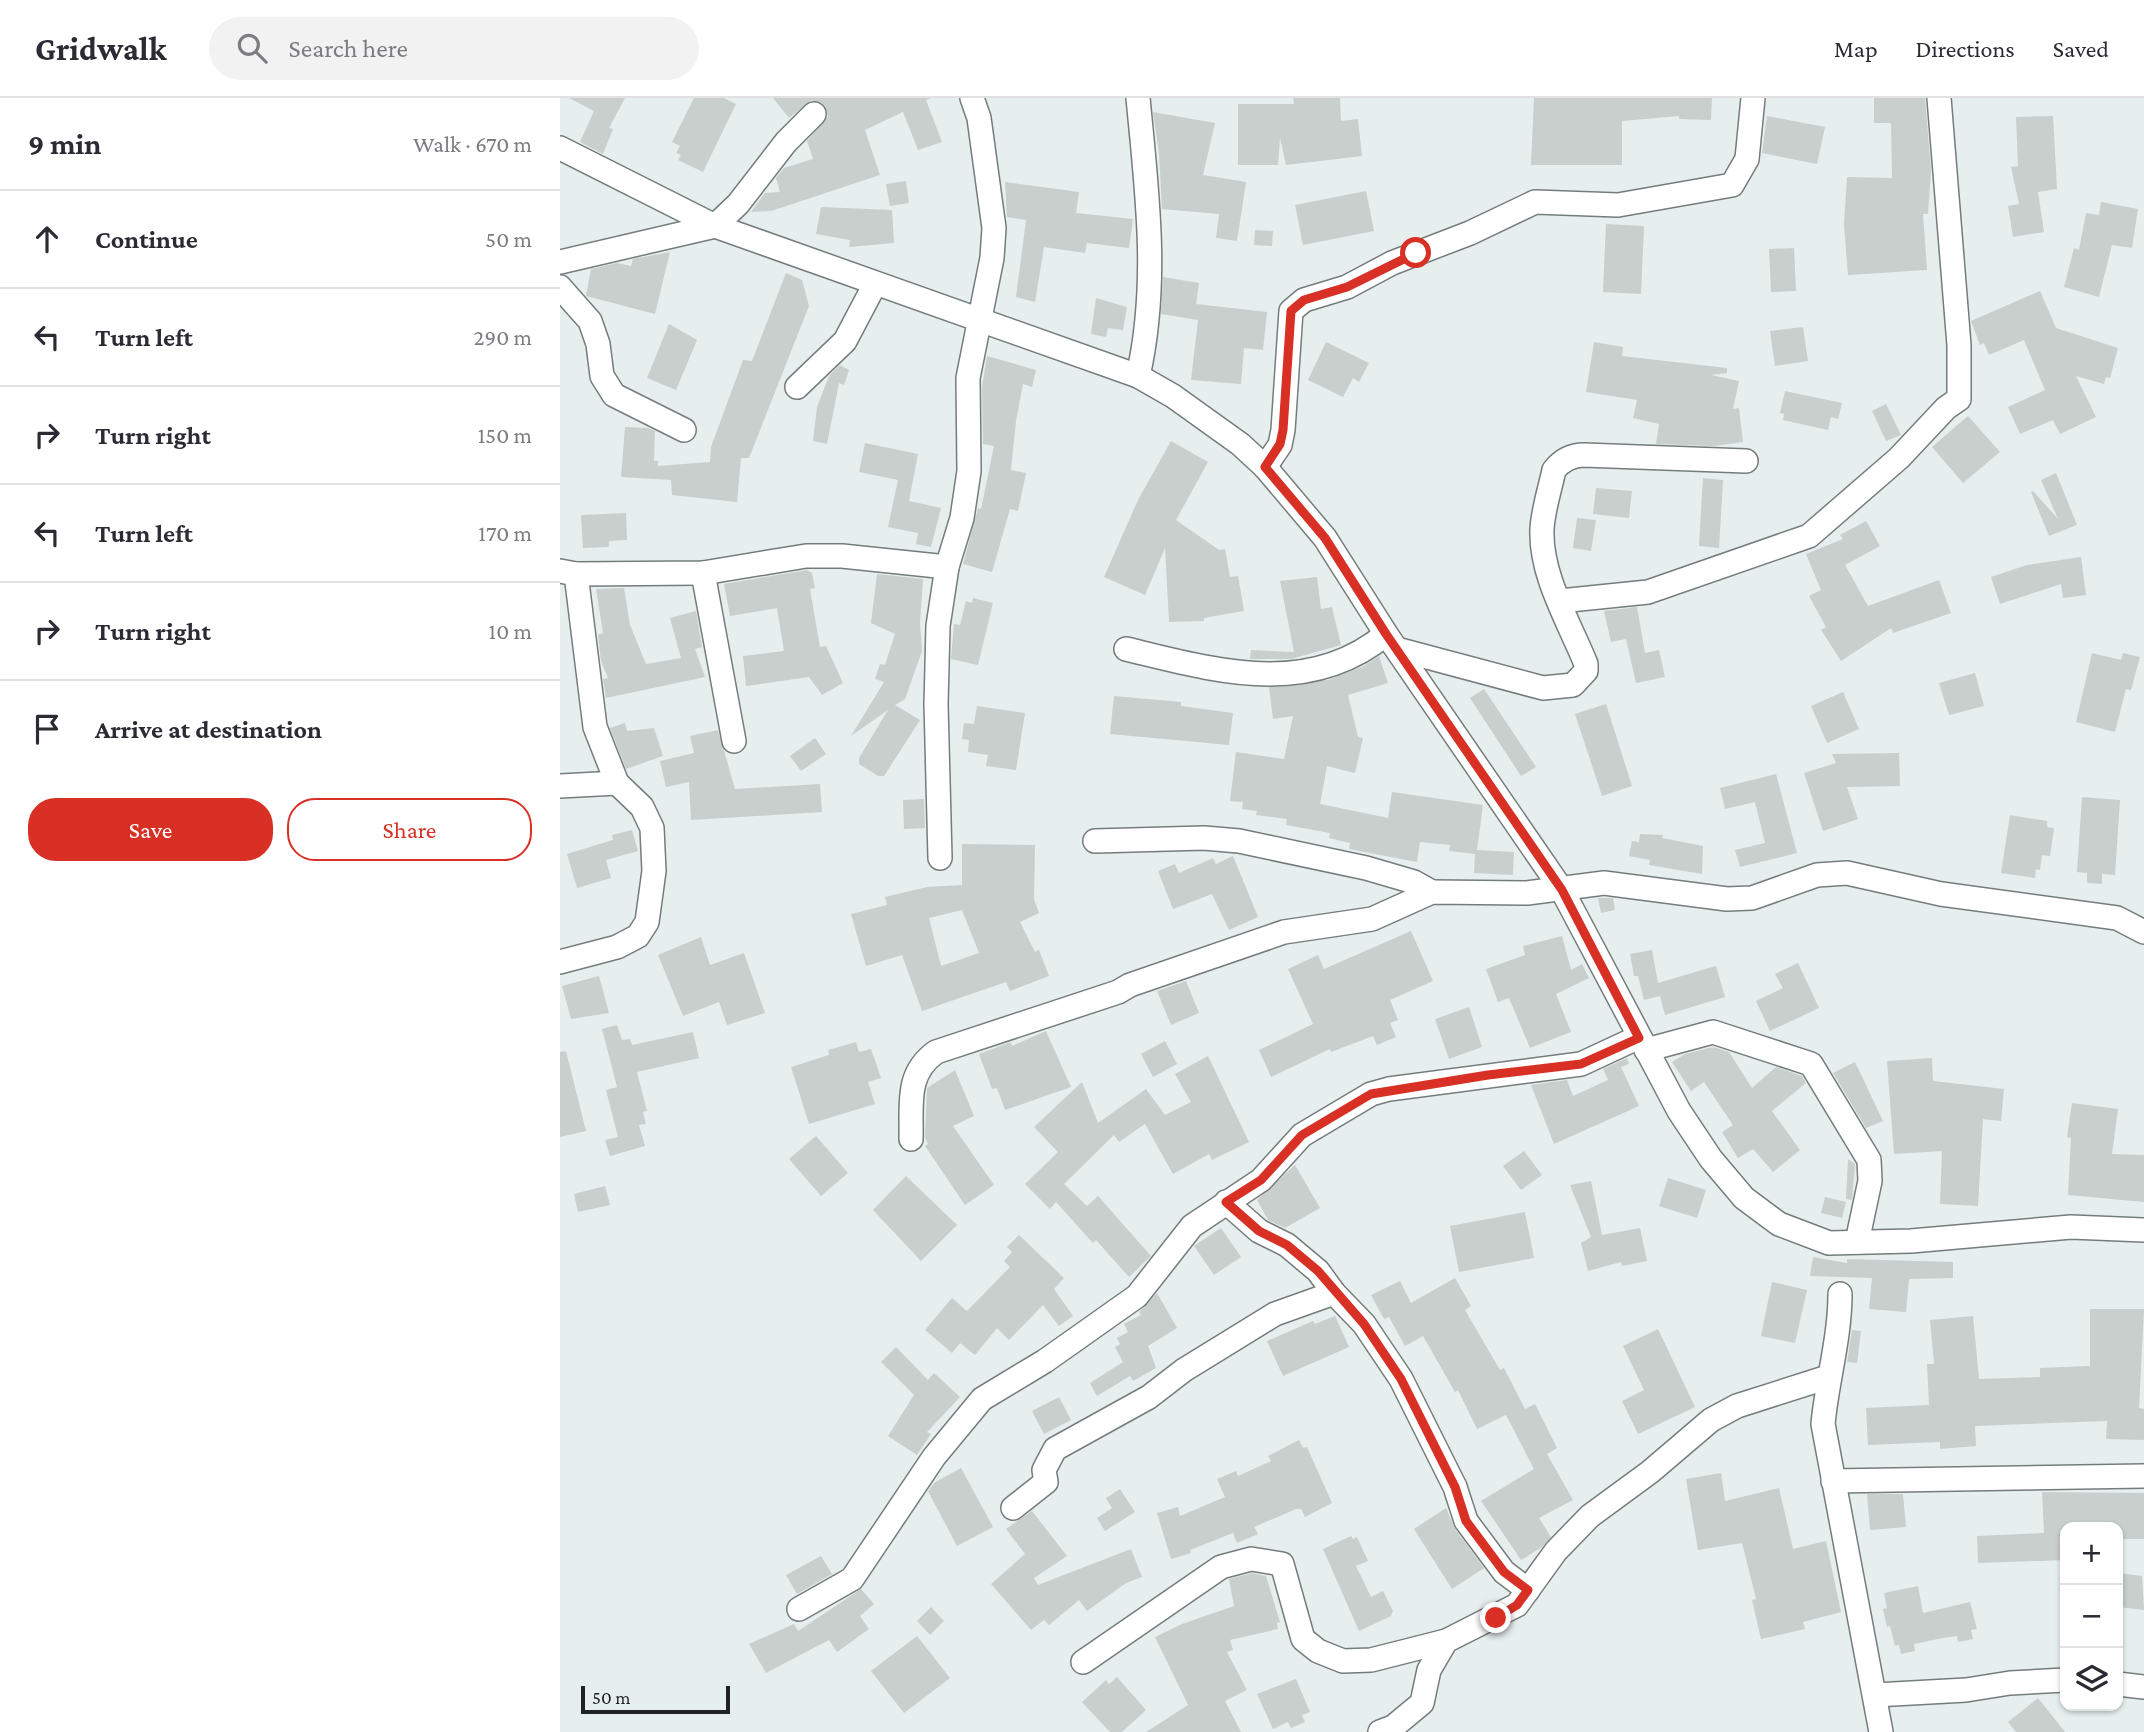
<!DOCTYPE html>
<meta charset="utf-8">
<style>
body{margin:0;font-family:"Crimson Pro",serif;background:#f2f2f3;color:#2b2b33}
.controls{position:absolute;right:21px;bottom:21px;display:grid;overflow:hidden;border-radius:14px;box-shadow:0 2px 5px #0004}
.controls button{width:63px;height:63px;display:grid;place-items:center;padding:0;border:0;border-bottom:2px solid #e1e1e2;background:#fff;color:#2b2b33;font:35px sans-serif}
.scale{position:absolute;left:21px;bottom:18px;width:149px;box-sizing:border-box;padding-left:7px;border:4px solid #202323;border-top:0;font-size:19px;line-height:24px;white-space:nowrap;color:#202323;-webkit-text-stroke:5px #e6eeee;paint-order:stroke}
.stop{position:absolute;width:21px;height:21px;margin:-16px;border:5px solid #d93025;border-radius:50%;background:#fff}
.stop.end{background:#d93025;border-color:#fff;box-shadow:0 2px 7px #0008}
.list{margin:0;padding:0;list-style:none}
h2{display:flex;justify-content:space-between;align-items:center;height:91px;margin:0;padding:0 28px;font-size:30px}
h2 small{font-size:23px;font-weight:400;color:#7c7c81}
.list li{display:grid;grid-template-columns:46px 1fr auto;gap:21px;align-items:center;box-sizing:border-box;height:98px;padding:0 28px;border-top:2px solid #e1e1e2}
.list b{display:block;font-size:26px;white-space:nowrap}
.list em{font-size:23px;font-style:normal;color:#7c7c81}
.actions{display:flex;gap:14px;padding:21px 28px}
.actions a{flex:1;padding:16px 0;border:2px solid #d93025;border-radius:28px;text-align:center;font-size:24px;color:#d93025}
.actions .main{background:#d93025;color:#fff}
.icon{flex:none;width:38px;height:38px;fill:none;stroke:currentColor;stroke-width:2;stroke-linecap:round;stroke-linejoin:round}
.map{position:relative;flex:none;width:1584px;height:1634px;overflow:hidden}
header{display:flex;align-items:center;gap:42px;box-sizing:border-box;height:98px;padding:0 35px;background:#fff;border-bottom:2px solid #e1e1e2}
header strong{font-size:33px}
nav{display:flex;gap:38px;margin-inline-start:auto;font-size:24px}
.search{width:490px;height:63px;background:#f2f2f3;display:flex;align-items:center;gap:18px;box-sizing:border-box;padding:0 24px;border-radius:38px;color:#7c7c81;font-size:26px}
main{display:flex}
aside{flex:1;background:#fff}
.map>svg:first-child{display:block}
.building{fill:#c9cfcc;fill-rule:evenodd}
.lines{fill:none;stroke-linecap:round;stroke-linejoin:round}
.minor-casing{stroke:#757c7c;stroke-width:26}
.minor{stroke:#fff;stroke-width:23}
.route{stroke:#d93025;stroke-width:9}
</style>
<header>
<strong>Gridwalk</strong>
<div class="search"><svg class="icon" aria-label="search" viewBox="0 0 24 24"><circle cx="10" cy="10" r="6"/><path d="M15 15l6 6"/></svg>Search here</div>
<nav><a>Map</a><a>Directions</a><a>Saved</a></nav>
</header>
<main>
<aside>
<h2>9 min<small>Walk · 670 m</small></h2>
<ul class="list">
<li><svg class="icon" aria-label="ahead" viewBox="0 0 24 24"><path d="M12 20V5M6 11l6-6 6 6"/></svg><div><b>Continue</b></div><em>50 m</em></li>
<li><svg class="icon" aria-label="left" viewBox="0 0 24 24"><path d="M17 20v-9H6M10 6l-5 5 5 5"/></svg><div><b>Turn left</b></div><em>290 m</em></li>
<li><svg class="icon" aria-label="right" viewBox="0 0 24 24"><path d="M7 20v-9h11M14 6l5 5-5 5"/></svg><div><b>Turn right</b></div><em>150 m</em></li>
<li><svg class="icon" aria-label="left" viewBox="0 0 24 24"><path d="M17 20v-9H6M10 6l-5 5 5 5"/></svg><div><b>Turn left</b></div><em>170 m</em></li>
<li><svg class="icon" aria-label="right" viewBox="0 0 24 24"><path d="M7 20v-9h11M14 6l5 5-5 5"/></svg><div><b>Turn right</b></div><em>10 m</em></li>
<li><svg class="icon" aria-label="arrive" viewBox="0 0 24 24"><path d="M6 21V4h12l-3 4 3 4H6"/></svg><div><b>Arrive at destination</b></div></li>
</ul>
<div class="actions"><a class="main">Save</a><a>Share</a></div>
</aside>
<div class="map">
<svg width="1584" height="1634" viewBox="0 0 1584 1634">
<rect width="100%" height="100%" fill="#e6eeee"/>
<!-- building -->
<g class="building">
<path d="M9,0H65L49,30L53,31L43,56L20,44L34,13Z"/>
<path d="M134,0H164L176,6L143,74L118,62L121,57L116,55L120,48L112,44Z"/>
<path d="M213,0H371L366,2L382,44L358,52L343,14L305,32L320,77L211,113L191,114L205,95L220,94L216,80L224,70L253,61L247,43L268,19L264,7L251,2L229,20Z"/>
<path d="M733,0H780L781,23L798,21L802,58L726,67L720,40L718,67H678V6H734Z"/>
<path d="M974,0H1152L1151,22L1119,21V18L1062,23V67H971Z"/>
<path d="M1314,0H1365L1371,72L1368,116H1363L1367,172L1288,177L1284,126L1287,79L1332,80L1331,25H1314Z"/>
<path d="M593,14L655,25L643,77L686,84L677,143L656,140L659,116L602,111L599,55Z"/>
<path d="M1207,18L1265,29L1257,66L1202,55Z"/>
<path d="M1493,18L1497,91L1478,94L1484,134L1453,139L1448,108L1459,106L1451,69L1458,68L1456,19Z"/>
<path d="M346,83L349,105L330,108L326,86Z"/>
<path d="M445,84L519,94L516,115L573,121L569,150L527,145L525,155L484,149L475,204L456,199L466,122L447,119Z"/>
<path d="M806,93L814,133L743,147L735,107Z"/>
<path d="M1541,104L1578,111L1572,150L1552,147L1539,199L1504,189L1514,150L1519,152L1526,115L1539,117Z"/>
<path d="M261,109L332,112L334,145L289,149L290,142L256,136Z"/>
<path d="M1046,126L1084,128L1081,196L1043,194Z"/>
<path d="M695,132L713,133L712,148L694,147Z"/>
<path d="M1234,150L1236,193L1211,194L1209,151Z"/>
<path d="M110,154L95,216L26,198L31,171L57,165L71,168L73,161Z"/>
<path d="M226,175L242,182L249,208L189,360H181L177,404L112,397L111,382L61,379L65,329L88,330L95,333L94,363H98V368L150,364L151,349L183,262L192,263Z"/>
<path d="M603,179L639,185L636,206L707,214L703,252L684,250L681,286L631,282L638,222L601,216Z"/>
<path d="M1480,193L1496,230L1558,250L1550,280L1546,279L1544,286L1516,278L1536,319L1500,336L1493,322L1460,336L1448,309L1485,292L1464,242L1429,257L1424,245L1420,247L1411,223Z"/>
<path d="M536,200L567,209L563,232L548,230L546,239L531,236Z"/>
<path d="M109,226L137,242L116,292L87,280Z"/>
<path d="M1243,229L1248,263L1215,268L1210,233Z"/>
<path d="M766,244L809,265L799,284L793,280L783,299L748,282Z"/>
<path d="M1034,244L1063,249L1062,258L1167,270V275L1151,277L1179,283L1173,311L1179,310L1183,344L1155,348L1096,346L1099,326L1073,320L1077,302L1026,294Z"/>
<path d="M427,258L476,272L472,289L463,286L456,323L451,372L466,375L458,413L450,411L432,474L403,466L418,410L421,411L434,348L423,346L422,289Z"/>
<path d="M280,267L289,272L284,287L279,285L267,346L253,343L257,309L269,278Z"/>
<path d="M1225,293L1282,305L1278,321L1271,319L1268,332L1223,322L1224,316L1220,315Z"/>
<path d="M1326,306L1341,337L1326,343L1312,313Z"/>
<path d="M1408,318L1440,354L1403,385L1372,349Z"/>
<path d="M611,343L648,364L616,422L659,452L665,451L670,479L678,478L684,513L644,520V523L609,524L605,450L585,497L544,479L578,402Z"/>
<path d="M305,345L358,356L349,403L381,410L371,449L356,446L358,435L328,429L338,382L299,374Z"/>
<path d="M1496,375L1517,427L1489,438L1471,394L1473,393L1498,421L1481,382Z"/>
<path d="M1143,380L1163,382L1159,450L1139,448Z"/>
<path d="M1036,390L1072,393L1069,420L1033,416Z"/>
<path d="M66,415L67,442L49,443V449L23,450L21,417Z"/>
<path d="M1017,420L1036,422L1031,453L1013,450Z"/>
<path d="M1306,423L1320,448L1285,467L1308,508L1379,482L1391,515L1333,535L1331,530L1281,563L1261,532L1266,529L1249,498L1261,492L1246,456L1283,441L1280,437Z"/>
<path d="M1521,459L1526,497L1503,500L1501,486L1440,506L1431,479L1467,467Z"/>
<path d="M247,472L252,475L255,490L250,491L260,549L266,548L283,585L262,597L249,579L186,588L183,558L224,553L217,510L170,518L164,486Z"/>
<path d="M317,476L363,481L360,524L362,553L345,601L335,607L360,622L324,678H318L299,666V660L328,612L291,638L324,584L315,581L320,566L325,567L335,536L311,525Z"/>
<path d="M757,479L761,511L772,509L781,547L731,561H690L691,552L734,554L720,483Z"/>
<path d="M64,490L70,527L86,566L121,560L110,520L136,513L142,549L135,551L145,579L46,600L43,581L48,580L41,563L38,537L43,535L36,491Z"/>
<path d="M413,500L433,505L418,567L391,561L394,526L400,527L406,503L412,505Z"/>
<path d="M1077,509L1085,555L1099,552L1105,579L1076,585L1066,541L1051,544L1044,513Z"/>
<path d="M1532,555L1561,562L1563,555L1580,559L1571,592L1566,591L1555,634L1516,624Z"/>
<path d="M819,558L828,585L788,597L798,639L803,640L795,675L767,668L760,706L828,720L832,694L923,707L917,752L954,754L953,777L914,775L915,756L889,753L890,747L860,744L857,764L789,751L790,745L769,740L770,735L726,727L727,721L696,717L697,713L682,711L683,704L670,703L676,654L724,661L733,618L713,621L709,589L768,582L802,569Z"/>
<path d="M1415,575L1424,608L1389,617L1379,585Z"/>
<path d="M924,591L976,669L961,678L910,600Z"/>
<path d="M1283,594L1299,631L1267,645L1251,608Z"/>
<path d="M554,598L621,604V608L673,615L669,647L550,636Z"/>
<path d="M1046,606L1072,688L1042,698L1015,616Z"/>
<path d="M417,608L465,615L456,672L426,668L428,657L408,654L409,642L402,641L404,625L414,626Z"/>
<path d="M65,625L67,633L94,630L103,658L66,671L50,630Z"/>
<path d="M158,632L175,691L260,686L262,714L131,722L129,684L106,689L100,663L134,655L130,638Z"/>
<path d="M255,640L266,656L241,673L230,658Z"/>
<path d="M1339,655L1340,688L1287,689L1298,721L1263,733L1244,675L1276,665L1272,656Z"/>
<path d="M1216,676L1237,755L1180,769L1175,752L1205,745L1195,704L1165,711L1160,690Z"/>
<path d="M1522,699L1560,702L1555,777L1542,776V786L1527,785V775L1517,774Z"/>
<path d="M364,701L365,730L344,731L343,702Z"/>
<path d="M1450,717L1487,723V729L1494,730L1490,758L1482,757L1480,772L1476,771L1475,780L1441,775Z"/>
<path d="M72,732L78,753L46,762L51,780L17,790L7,756L53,742L52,737Z"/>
<path d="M1080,736L1103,737L1102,740L1143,748L1142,776L1089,767L1090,762L1069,758L1072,743L1079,744Z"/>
<path d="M402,746L475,747L474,801L479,815L460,824L475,854L479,852L489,878L450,893L446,884L362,913L342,857L306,868L291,816L327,807L325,799L367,789L402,787ZM402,812L419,855L381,868L369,820Z"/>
<path d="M673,758L698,819L669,832L652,796L613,811L598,773L615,766L619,775L653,760L656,766Z"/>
<path d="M1038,800H1053L1055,812L1041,815Z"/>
<path d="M851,833L873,883L830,902L838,922L830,925L836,939L817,947L813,938L771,954L770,951L711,979L699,952L753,926L728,871L758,857L764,871Z"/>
<path d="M1002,838L1011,872L1022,866L1029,880L996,896L1011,934L970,950L949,900L938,904L926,871L965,857L963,848Z"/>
<path d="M141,839L150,867L184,855L205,915L167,927L159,904L123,918L98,857Z"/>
<path d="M1092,852L1098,885L1156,868L1165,899L1105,917L1100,898L1084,902L1078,878H1074L1070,856Z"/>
<path d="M1238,865L1259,910L1210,933L1196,903L1223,890L1215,876Z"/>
<path d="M39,878L49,915L11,921L2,888Z"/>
<path d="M626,883L639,915L611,927L597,893Z"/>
<path d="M909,909L922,949L889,961L875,921Z"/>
<path d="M57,927L62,942L70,941L72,947L133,934L139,960L77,974L87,1013L83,1014L86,1026L79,1027L85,1048L50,1058L45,1042L58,1039L46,992L57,989L42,931Z"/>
<path d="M486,933L511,989L445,1012L437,990L432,991L419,956L451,944L452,948Z"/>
<path d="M605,943L617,966L593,979L581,956Z"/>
<path d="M296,944L299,954L311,951L321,980L308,984L315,1006L249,1026L231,969L269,957L268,952Z"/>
<path d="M1153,949L1169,954L1192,990L1216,969L1242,978L1246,985L1212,1013L1240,1052L1213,1074L1193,1051L1178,1060L1162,1034L1173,1027L1144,984L1131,993L1112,964L1125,956Z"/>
<path d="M6,953L26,1033L0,1039V954Z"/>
<path d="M648,958L689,1044L652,1062L649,1056L613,1076L585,1026L559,1044L554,1037L504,1086L527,1108L538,1098L591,1158L569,1179L536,1142L533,1145L496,1104L490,1111L465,1086L498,1054L474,1029L522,984L538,1025L586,991L605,1017L631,1004L615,976Z"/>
<path d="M1067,960L1069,966L1061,969L1079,1008L994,1046L971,987L1007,982L1013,998L1048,982L1043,971Z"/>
<path d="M1372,960L1373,983L1444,991L1441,1023L1423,1021L1418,1108L1380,1106L1382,1053L1334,1056L1327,963Z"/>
<path d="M1295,964L1323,1023L1306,1030L1273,975Z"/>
<path d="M395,972L414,1018L393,1028L434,1087L405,1107L365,1048L368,1046L365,1039L367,990Z"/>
<path d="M1512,1005L1558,1011L1552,1056L1584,1057V1104L1508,1097L1511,1040L1507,1039Z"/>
<path d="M256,1038L288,1075L261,1098L229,1061Z"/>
<path d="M964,1053L982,1077L961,1092L943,1068Z"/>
<path d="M1288,1061L1295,1066L1292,1102L1286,1101Z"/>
<path d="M735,1067L760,1110L725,1130L708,1122L697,1102Z"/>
<path d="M346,1078L397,1127L361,1163L313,1112Z"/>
<path d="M1108,1080L1146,1092L1137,1120L1099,1108Z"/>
<path d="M1031,1083L1042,1137L1080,1130L1087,1163L1062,1168L1061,1164L1028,1173L1021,1145L1031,1139L1010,1087Z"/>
<path d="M45,1088L50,1107L18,1114L14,1096Z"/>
<path d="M1265,1099L1286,1104L1282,1120L1261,1115Z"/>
<path d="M965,1114L974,1160L899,1174L890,1128Z"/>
<path d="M661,1130L681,1159L654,1177L634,1148Z"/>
<path d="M459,1137L504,1180L494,1191L513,1218L499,1228L483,1207L449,1242L437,1230L415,1257L400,1245L392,1255L365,1232L392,1200L407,1213L450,1169L444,1163L452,1154L447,1149Z"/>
<path d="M1253,1159L1287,1165V1161L1393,1164V1180L1349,1181L1346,1214L1309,1211L1312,1180L1250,1178Z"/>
<path d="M895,1180L911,1208L905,1212L940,1272L944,1270L965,1311L975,1306L997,1350L987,1356L1013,1402L979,1420L991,1439L982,1449L961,1462L921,1403L974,1371L946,1317L917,1331L898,1292L895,1294L863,1238L845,1248L829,1219L824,1221L811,1197L840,1183L851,1205Z"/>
<path d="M1212,1184L1247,1192L1235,1245L1201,1238Z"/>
<path d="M597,1195L617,1230L588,1248L596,1270L573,1283L570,1278L537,1298L530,1285L563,1264L555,1249L560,1246L557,1240L568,1234L564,1226L581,1217L579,1214Z"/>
<path d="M1530,1211H1584L1579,1310L1584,1311V1342L1546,1341L1547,1323L1415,1328L1416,1348L1380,1351V1344L1308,1347L1306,1310L1369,1307L1367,1266H1374L1370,1222L1413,1218L1419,1281L1480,1279V1270L1530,1268Z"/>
<path d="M775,1218L789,1249L723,1278L707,1243L753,1223L755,1226Z"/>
<path d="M1098,1231L1135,1309L1078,1336L1062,1303L1084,1292L1063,1248Z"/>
<path d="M1292,1232L1301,1233L1297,1265L1287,1264Z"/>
<path d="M336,1249L368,1282L374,1275L400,1299L367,1334L371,1336L357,1357L328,1338L354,1297L321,1264Z"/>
<path d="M499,1299L511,1322L484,1336L472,1313Z"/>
<path d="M739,1342L743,1350L747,1349L772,1405L745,1419L741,1411H736L694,1429L698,1436L677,1445L673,1435L630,1452L631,1455L611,1461L597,1415L618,1409L620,1418L665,1399L657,1381L676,1373L678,1378L711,1363L708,1358Z"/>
<path d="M401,1370L433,1429L397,1448L368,1393L374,1385Z"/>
<path d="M1161,1375L1165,1403L1219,1390L1233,1451L1266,1443L1281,1514L1243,1524L1245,1531L1201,1541L1192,1502L1196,1501L1182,1445L1138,1452L1126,1381Z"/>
<path d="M560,1391L575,1414L545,1433L537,1420L552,1410L546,1400Z"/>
<path d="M1482,1394L1584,1395V1441H1558V1429H1505V1462L1418,1465L1417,1438L1484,1435Z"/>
<path d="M1307,1396H1343L1346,1429L1310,1432Z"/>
<path d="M886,1410L895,1431L924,1470L892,1491L854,1431Z"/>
<path d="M472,1413L507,1458L474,1480L478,1487L571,1451L582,1479L566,1485L527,1513L519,1502L489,1527L484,1522L471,1532L431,1486L465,1456L446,1431Z"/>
<path d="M791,1438L793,1441L797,1439L808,1463L796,1468L811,1499L823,1493L833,1513L831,1518L799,1533L763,1451Z"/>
<path d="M261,1458L272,1476L237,1496L226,1477Z"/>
<path d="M692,1475L706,1478L720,1524L717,1525L718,1531L670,1542L673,1552L667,1554L687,1592L665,1603L681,1634H586L628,1607L595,1539L622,1526L674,1508L669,1481Z"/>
<path d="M1558,1475L1582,1478L1584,1512L1558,1509Z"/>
<path d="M1358,1488L1363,1515L1410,1504L1417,1531L1411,1532L1413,1541L1398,1544L1397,1538L1383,1540L1354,1546L1355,1553L1341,1556L1339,1547L1335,1548L1330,1528L1327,1529L1323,1511L1327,1510L1324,1495Z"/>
<path d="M301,1491L314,1506L300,1518L309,1531L277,1554L269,1542L206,1575L189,1546L234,1526L238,1533Z"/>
<path d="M371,1509L384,1523L370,1537L357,1523Z"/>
<path d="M357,1538L390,1580L344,1615L311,1573Z"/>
<path d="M557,1579L586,1612L562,1634H550L522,1604L546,1582L549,1586Z"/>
<path d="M736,1581L750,1614L742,1617L745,1624L731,1630L728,1624L713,1631L697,1596Z"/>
<path d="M1478,1600L1505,1634H1456L1448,1624Z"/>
</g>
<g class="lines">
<!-- minor casing -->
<g class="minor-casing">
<g id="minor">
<path d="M0,50L155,128L578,278L613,298L680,346L705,369L765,440L826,536L1002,792L1119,1013L1151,1061L1184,1100L1219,1126L1269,1145L1351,1143L1511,1129L1584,1132"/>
<path d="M0,164L155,128L178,106L226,44L254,16"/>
<path d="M0,189L30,223L38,246L42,278L54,297L124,332"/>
<path d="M578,278C599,185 587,94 578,0"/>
<path d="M237,289L285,243L315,186"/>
<path d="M705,369L720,347L723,332L731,213L744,202L787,189L832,165L910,135L975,104L1058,107L1172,87L1187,61L1193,0"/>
<path d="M0,473L16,476L143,475L246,458H282L387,469"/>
<path d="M143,475L174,643"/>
<path d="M1000,503L1088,494L1249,438L1339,360L1386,310L1399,301V247L1379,0"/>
<path d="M566,551C654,572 748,601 826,536"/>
<path d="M837,551L983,590L1013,587L1026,573V566C1009,524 980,477 982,431C983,412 990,391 994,372C1002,362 1011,357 1024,357L1186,363"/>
<path d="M0,688L57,685"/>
<path d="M535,743L644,740L679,743L806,770L854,784L872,794"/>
<path d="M380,760L376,606L378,528L387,469L402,420L409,373L408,280L432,160L434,130L419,20L412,0"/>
<path d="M0,864L57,849L78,838L87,824L94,773L92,730L82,709L57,685L35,629L16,476"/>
<path d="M1086,952L1153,934L1251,966L1309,1062L1310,1083L1297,1144"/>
<path d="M351,1041C352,1007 345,976 376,954L558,894L570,887L724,834L812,821L872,794L967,795L1044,785L1167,801L1192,800L1257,777L1287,775L1381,796L1557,820L1584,834"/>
<path d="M666,1104L699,1133L727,1147L758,1173L774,1195L804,1226L841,1281L895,1389L906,1423L944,1474L968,1492"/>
<path d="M1280,1196C1280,1240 1267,1283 1263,1326L1321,1634"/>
<path d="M1273,1383L1584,1378"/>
<path d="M453,1410L486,1384L484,1372L495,1351L589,1299L624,1272L715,1216L774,1195"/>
<path d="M239,1511L292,1481L374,1359L422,1301L485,1263L577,1198L632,1128L701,1082L742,1037L811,996L829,991L1021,966L1079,939"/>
<path d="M523,1564L661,1469L691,1461L722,1466L743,1541L758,1553L783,1563L811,1562L886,1543"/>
<path d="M1558,1586L1584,1589"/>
<path d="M1315,1597L1406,1592L1450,1585L1505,1582"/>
<path d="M820,1634L833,1629L862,1605L869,1572L886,1543L957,1507L996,1453L1030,1418L1090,1374L1151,1322L1177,1308L1268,1279"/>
</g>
</g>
<!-- minor -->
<use href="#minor" class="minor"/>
</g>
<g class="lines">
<!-- route -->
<path class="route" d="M856,155L787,189L744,202L731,213L723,332L720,346L705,369L765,440L826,536L1002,792L1079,940L1021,966L928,977L811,996L742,1037L701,1082L666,1104L699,1133L727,1147L758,1173L804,1226L841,1281L895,1389L906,1423L944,1474L968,1492L957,1507L936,1520"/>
</g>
</svg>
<div class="controls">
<button>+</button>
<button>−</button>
<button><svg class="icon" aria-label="layers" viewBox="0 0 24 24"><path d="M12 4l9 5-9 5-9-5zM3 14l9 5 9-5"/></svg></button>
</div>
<div class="scale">50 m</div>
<div class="stop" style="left:856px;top:155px"></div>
<div class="stop end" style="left:936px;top:1520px"></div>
</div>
</main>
